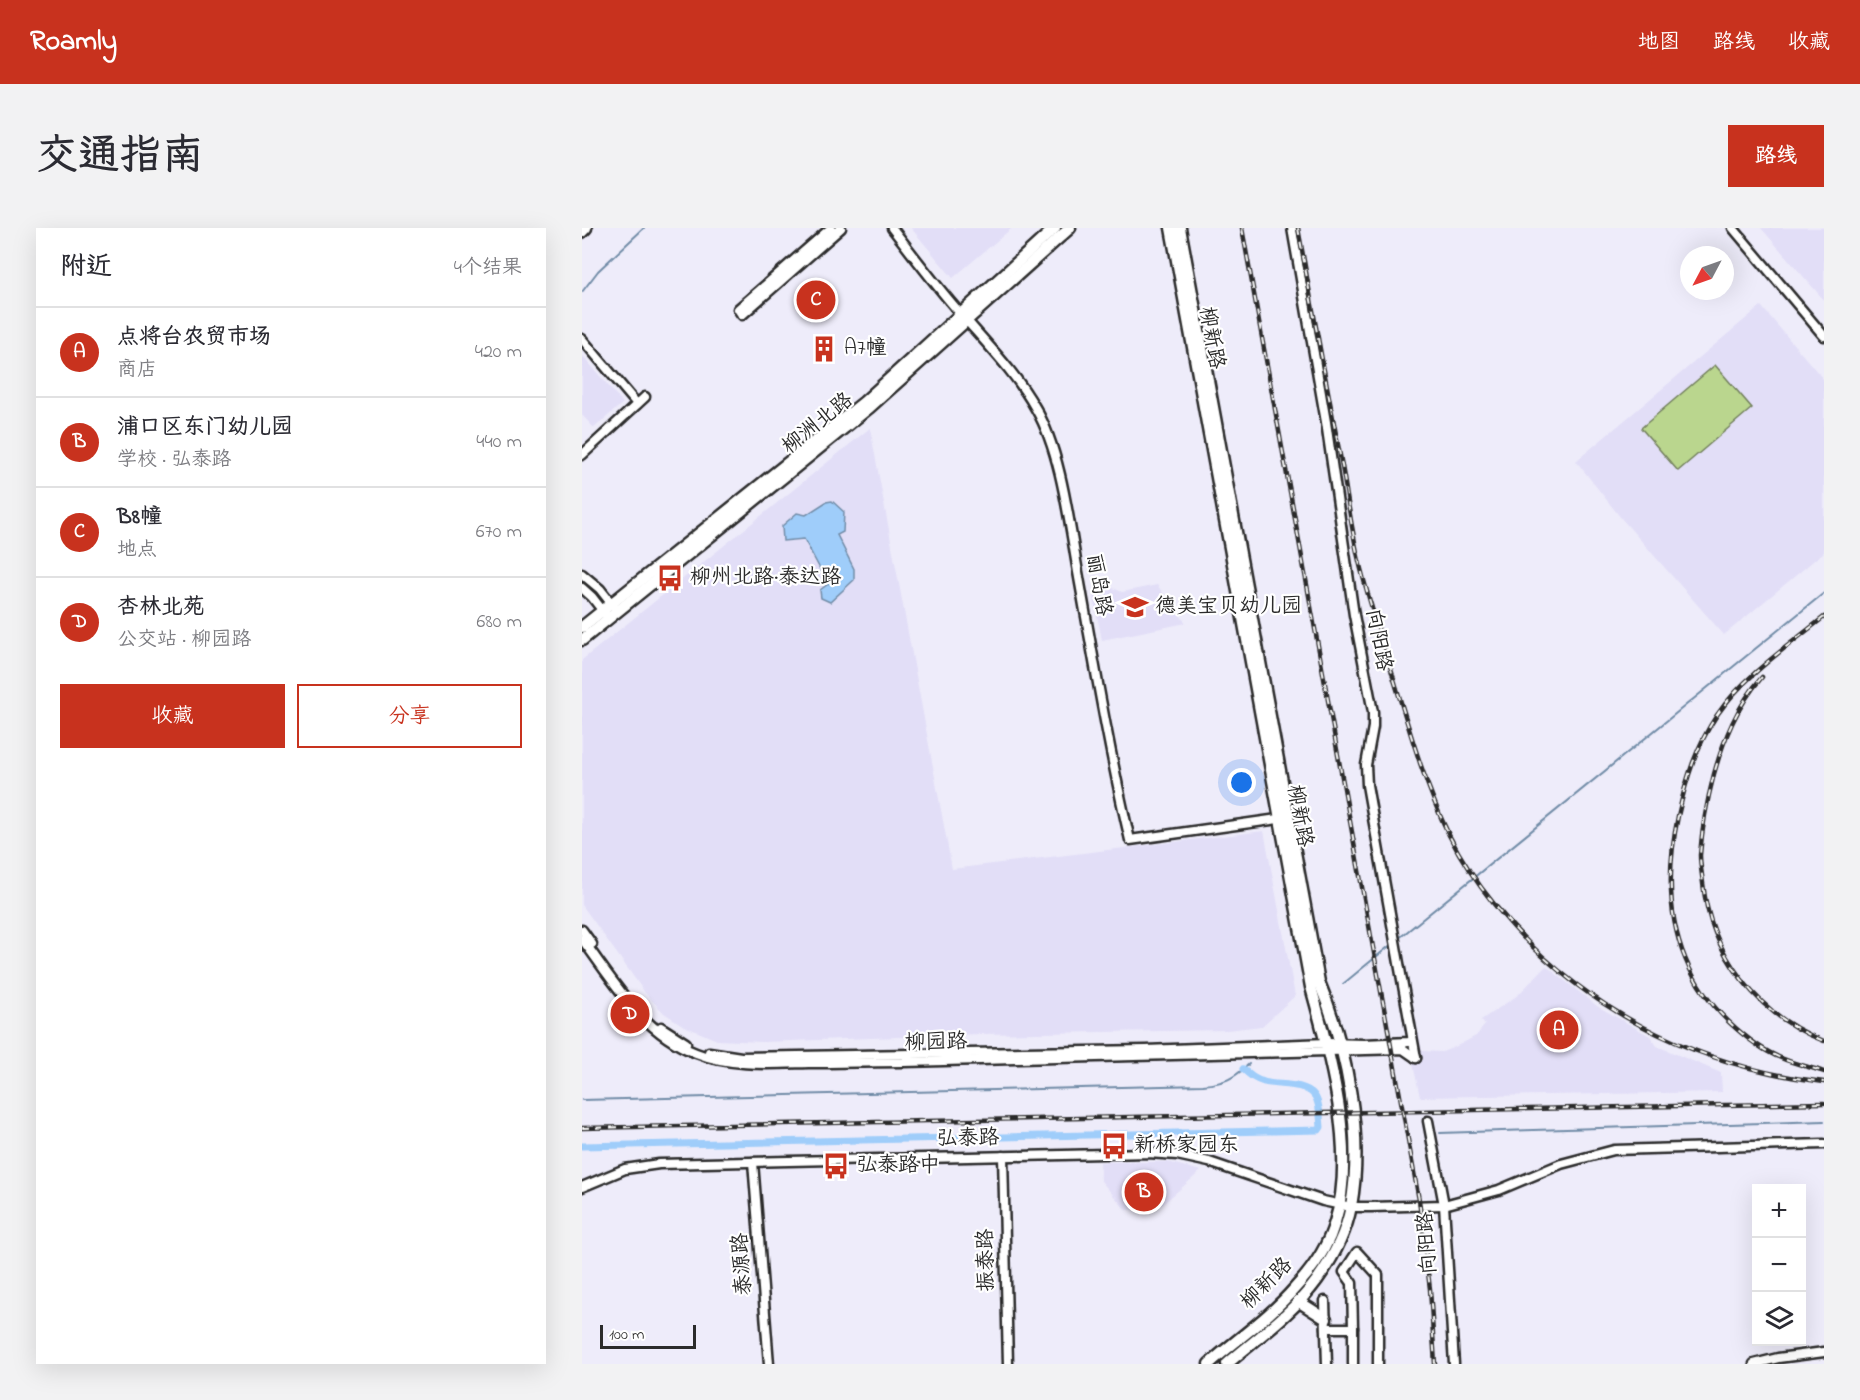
<!DOCTYPE html>
<html lang="zh">
<meta charset="utf-8">
<style>
body{margin:0;font-family:"Indie Flower","LXGW WenKai TC",sans-serif;background:#f2f2f3;color:#2b2b33}
.controls{position:absolute;right:18px;bottom:18px;display:grid;overflow:hidden;border-radius:0px;box-shadow:0 6px 24px #0002}
.controls button{width:54px;height:54px;display:grid;place-items:center;padding:0;border:0;border-bottom:2px solid #e1e1e2;background:#fff;color:#2b2b33;font:30px sans-serif}
.compass{position:absolute;left:1098px;top:18px;width:54px;height:54px;border-radius:50%;background:#fff;box-shadow:0 6px 24px #0002;rotate:229deg}
.scale{position:absolute;left:18px;bottom:15px;width:96px;box-sizing:border-box;padding-left:6px;border:3px solid #2b2b2b;border-top:0;font-size:16px;line-height:21px;white-space:nowrap;color:#2b2b2b;-webkit-text-stroke:4px #fff;paint-order:stroke}
.you{position:absolute;left:660px;top:555px;width:21px;height:21px;margin:-15px;border:4px solid #fff;border-radius:50%;background:#1a73e8;box-shadow:0 0 0 9px #1a73e833}
.badge{display:grid;place-items:center;width:39px;height:39px;border-radius:50%;background:#c8321e;color:#fff;font-size:20px;font-weight:700}
.pin{position:absolute;translate:-50% -50%;border:3px solid #fff;box-shadow:0 2px 6px #0006}
.list{margin:0;padding:0;list-style:none}
h2{display:flex;justify-content:space-between;align-items:center;height:78px;margin:0;padding:0 24px;font-size:26px}
h2 small{font-size:20px;font-weight:400;color:#7c7c81}
.list li{display:grid;grid-template-columns:39px 1fr auto;gap:18px;align-items:center;box-sizing:border-box;height:90px;padding:0 24px;border-top:2px solid #e1e1e2}
.list b{display:block;font-size:22px;white-space:nowrap}
.list p{margin:0;font-size:20px;white-space:nowrap;color:#7c7c81}
.list em{font-size:20px;font-style:normal;color:#7c7c81}
.actions{display:flex;gap:12px;padding:18px 24px}
.actions a{flex:1;padding:14px 0;border:2px solid #c8321e;border-radius:0px;text-align:center;font-size:21px;color:#c8321e}
.actions .main{background:#c8321e;color:#fff}
.icon{flex:none;width:33px;height:33px;fill:none;stroke:currentColor;stroke-width:2;stroke-linecap:round;stroke-linejoin:round}
.map{position:relative;flex:none;width:1242px;height:1136px;overflow:hidden;border-radius:0px}
header{display:flex;align-items:center;gap:36px;box-sizing:border-box;height:84px;padding:0 30px;background:#c8321e;color:#fff}
header strong{font-size:28px}
nav{display:flex;gap:33px;margin-inline-start:auto;font-size:21px}
.intro{display:flex;align-items:center;justify-content:space-between;box-sizing:border-box;height:144px;padding:0 36px}
h1{margin:0;font-size:42px}
.button{padding:15px 27px;border-radius:0px;background:#c8321e;color:#fff;font-size:21px;font-weight:700}
main{display:flex;gap:36px;padding:0 36px}
aside{flex:1;background:#fff;border-radius:0px;box-shadow:0 6px 24px #0002}
.map>svg:first-child{display:block}
.built{fill:#e2def7}
.green{fill:#bad68e;stroke:#72805c;stroke-width:1.5}
.water{fill:#9fcdfa;stroke:#718ca7;stroke-width:1.5}
.lines{fill:none;stroke-linecap:round;stroke-linejoin:round}
.stream{stroke:#718ca7;stroke-width:2}
.canal{stroke:#9fcdfa;stroke-width:7}
.minor-casing{stroke:#2b2b2b;stroke-width:13}
.major-casing{stroke:#2b2b2b;stroke-width:15}
.minor{stroke:#fff;stroke-width:8}
.major{stroke:#fff;stroke-width:10}
.rail-casing{stroke:#2b2b2b;stroke-width:4.5}
.rail{stroke:#fff;stroke-width:2;stroke-dasharray:7;stroke-linecap:butt}
.labels{text-anchor:middle;dominant-baseline:central;stroke-width:4.5;stroke-linejoin:round;paint-order:stroke}
.street-label{font-size:21px;fill:#2b2b2b;stroke:#fff}
.poi-label{font-size:21px;fill:#2b2b2b;stroke:#fff;text-anchor:start}
</style>
<header>
<strong>Roamly</strong>
<nav><a>地图</a><a>路线</a><a>收藏</a></nav>
</header>
<div class="intro"><h1>交通指南</h1><a class="button">路线</a></div>
<main>
<aside>
<h2>附近<small>4个结果</small></h2>
<ul class="list">
<li><span class="badge">A</span><div><b>点将台农贸市场</b><p>商店</p></div><em>420 m</em></li>
<li><span class="badge">B</span><div><b>浦口区东门幼儿园</b><p>学校 · 弘泰路</p></div><em>440 m</em></li>
<li><span class="badge">C</span><div><b>B8幢</b><p>地点</p></div><em>670 m</em></li>
<li><span class="badge">D</span><div><b>杏林北苑</b><p>公交站 · 柳园路</p></div><em>680 m</em></li>
</ul>
<div class="actions"><a class="main">收藏</a><a>分享</a></div>
</aside>
<div class="map">
<svg width="1242" height="1136" viewBox="0 0 1242 1136">
<rect width="100%" height="100%" fill="#eeecfa"/>
<filter id="ink" filterUnits="userSpaceOnUse"><feTurbulence type="fractalNoise" baseFrequency=".0167" numOctaves="2"/><feDisplacementMap in="SourceGraphic" scale="12" xChannelSelector="R" yChannelSelector="G"/><feConvolveMatrix kernelMatrix="1 2 1 2 8 2 1 2 1" color-interpolation-filters="sRGB"/></filter>
<g filter="url(#ink)">
<!-- built -->
<g class="built">
<path d="M329,0H430L371,50Z"/>
<path d="M1179,0H1242V72Z"/>
<path d="M1179,78L1242,152V324L1142,407L1039,290L994,233Z"/>
<path d="M0,127L41,175L12,200L0,187Z"/>
<path d="M288,200L370,641L682,603L713,768L680,798L645,802L399,806L181,814L135,812L102,798L82,785L64,766L0,677V432Z"/>
<path d="M575,357L604,395L520,412L510,363L531,360L540,364Z"/>
<path d="M964,738L1015,778L1068,808L1075,818L1139,845L1140,864L838,869L825,808L837,806L840,823L860,824L873,819L894,808L903,797L899,792L936,767Z"/>
<path d="M518,934H586L619,943L582,975L574,980L544,982L519,953Z"/>
</g>
<!-- green -->
<path class="green" d="M1133,137L1170,180L1096,243L1059,200Z"/>
<!-- water -->
<path class="water" d="M250,273L262,284L261,304L255,307L272,341V352L248,374L239,370L238,362L246,356L222,311L201,313L200,298L215,285L224,287L244,274Z"/>
<g class="lines">
<!-- stream -->
<g class="stream">
<path d="M0,64L16,43L62,0"/>
<path d="M816,711L1242,365"/>
<path d="M761,756L811,715"/>
<path d="M0,872L621,857C643,855 651,851 667,836"/>
<path d="M858,905L1242,893"/>
</g>
<!-- canal -->
<path class="canal" d="M0,918L737,902L739,899C738,890 738,874 732,867C721,854 696,858 682,854C673,852 668,847 661,841"/>
<!-- minor casing -->
<g class="minor-casing">
<g id="minor">
<path d="M249,0L156,81L160,87L259,0"/>
<path d="M310,0C332,28 354,58 378,85C405,116 434,145 454,181C479,224 487,294 496,344C512,433 527,523 548,612L703,590"/>
<path d="M710,0L744,194L772,387L791,484V499L784,537L785,557L834,830"/>
<path d="M1151,0L1242,108"/>
<path d="M0,111L55,176"/>
<path d="M0,227L63,169"/>
<path d="M0,346L18,361L33,380"/>
<path d="M0,360L10,369L24,387"/>
<path d="M0,702L10,716"/>
<path d="M0,711C33,755 60,804 114,825C149,839 189,836 226,835C258,835 290,834 321,834C488,830 655,824 821,821L834,830"/>
<path d="M79,799L104,815"/>
<path d="M127,824L159,829L564,822L745,815L782,816L827,814L830,812"/>
<path d="M846,893L862,977L872,1136"/>
<path d="M421,928L426,1136"/>
<path d="M171,934L187,1136"/>
<path d="M0,959L43,941L77,936L566,925L595,927L627,934L741,973L769,979H789L862,977L917,962L979,936L1032,922L1242,916"/>
<path d="M743,1073L745,1136"/>
<path d="M744,1100H771V1136"/>
<path d="M771,1100L770,1055L762,1044L775,1024L796,1047V1136"/>
<path d="M1172,1136L1196,1130L1242,1124"/>
</g>
</g>
<!-- major casing -->
<g class="major-casing">
<g id="major">
<path d="M589,0L729,759C748,827 775,925 753,994C746,1018 730,1042 713,1060C689,1088 655,1111 627,1136"/>
<path d="M598,0L737,754C765,821 782,906 769,978C764,1005 751,1030 735,1052C711,1085 675,1110 645,1136"/>
<path d="M0,4L4,0"/>
<path d="M0,399L282,174L473,0"/>
<path d="M0,412L288,179L488,0"/>
<path d="M716,1073L744,1091"/>
</g>
</g>
<!-- minor -->
<use href="#minor" class="minor"/>
<!-- major -->
<use href="#major" class="major"/>
<!-- rail casing -->
<g class="rail-casing">
<g id="rail">
<path d="M660,0L837,972L848,1061L853,1136"/>
<path d="M716,0C730,79 745,159 760,238C766,272 770,307 779,341C786,369 795,397 804,425C823,486 839,549 867,607C879,631 895,655 912,676C993,778 1113,839 1242,854"/>
<path d="M1242,389C1206,418 1161,449 1135,487C1114,518 1104,552 1096,588C1080,664 1088,738 1147,794C1162,808 1179,822 1199,830C1213,836 1228,839 1242,844"/>
<path d="M1180,449C1155,478 1142,510 1132,546C1125,573 1120,600 1118,627C1118,636 1120,646 1121,655C1128,725 1176,788 1242,813"/>
<path d="M0,900L1242,875"/>
</g>
</g>
<!-- rail -->
<use href="#rail" class="rail"/>
</g>
</g>
<!-- icons -->
<defs>
<g id="building-bare" transform="scale(2.07)"><path d="M-4-6H4V6H1V3H-1V6H-4ZM-2.5-4.3h1.7v1.8h-1.7ZM.8-4.3h1.7v1.8H.8ZM-2.5-1h1.7V.8h-1.7ZM.8-1h1.7V.8H.8Z" fill="#c8321e" stroke="#fff" stroke-width="2.5" paint-order="stroke"/></g>
<g id="bus-bare" transform="scale(2.07)"><path d="M-5-6H5V4H4V6H2V4H-2V6H-4V4H-5ZM-3.5-4V0h7V-4ZM-3.5 1.2v1.5H-2V1.2ZM2 1.2v1.5H3.5V1.2Z" fill="#c8321e" stroke="#fff" stroke-width="2.5" paint-order="stroke"/></g>
<g id="school-bare" transform="scale(2.07)"><path d="M0-5L7-2L0 1L-7-2ZM-4 1L0 2.5L4 1V4Q0 6-4 4Z" fill="#c8321e" stroke="#fff" stroke-width="2.5" paint-order="stroke"/></g>
</defs>
<g fill-rule="evenodd">
<use href="#building-bare" x="242" y="121"/>
<use href="#bus-bare" x="88" y="350"/>
<use href="#school-bare" x="553" y="379"/>
<use href="#bus-bare" x="532" y="918"/>
<use href="#bus-bare" x="254" y="938"/>
</g>
<g class="labels">
<!-- street labels -->
<g class="street-label">
<text transform="translate(629 110) rotate(80)">柳新路</text>
<text transform="translate(236 196) rotate(-39)">柳洲北路</text>
<text transform="translate(516 357) rotate(80)">丽岛路</text>
<text transform="translate(796 412) rotate(79)">向阳路</text>
<text transform="translate(717 588) rotate(80)">柳新路</text>
<text transform="translate(354 815) rotate(-1)">柳园路</text>
<text transform="translate(386 911) rotate(-1)">弘泰路</text>
<text transform="translate(846 1015) rotate(-94)">向阳路</text>
<text transform="translate(405 1032) rotate(-91)">振泰路</text>
<text transform="translate(161 1036) rotate(-94)">泰源路</text>
<text transform="translate(685 1056) rotate(-45)">柳新路</text>
</g>
<!-- poi labels -->
<g class="poi-label">
<text x="262" y="121">A7幢</text>
<text x="108" y="350">柳州北路·泰达路</text>
<text x="573" y="379">德美宝贝幼儿园</text>
<text x="552" y="918">新桥家园东</text>
<text x="274" y="938">弘泰路中</text>
</g>
</g>
</svg>
<div class="controls">
<button>+</button>
<button>−</button>
<button><svg class="icon" aria-label="layers" viewBox="0 0 24 24"><path d="M12 4l9 5-9 5-9-5zM3 14l9 5 9-5"/></svg></button>
</div>
<svg class="compass" viewBox="-18 -18 36 36"><path d="M0-13l5 13h-10z" fill="#e53935"/><path d="M0 13l5-13h-10z" fill="#7c7c81"/></svg>
<div class="scale">100 m</div>
<div class="you"></div>
<div class="pin badge" style="left:977px;top:802px">A</div>
<div class="pin badge" style="left:562px;top:964px">B</div>
<div class="pin badge" style="left:234px;top:72px">C</div>
<div class="pin badge" style="left:48px;top:786px">D</div>
</div>
</main>
